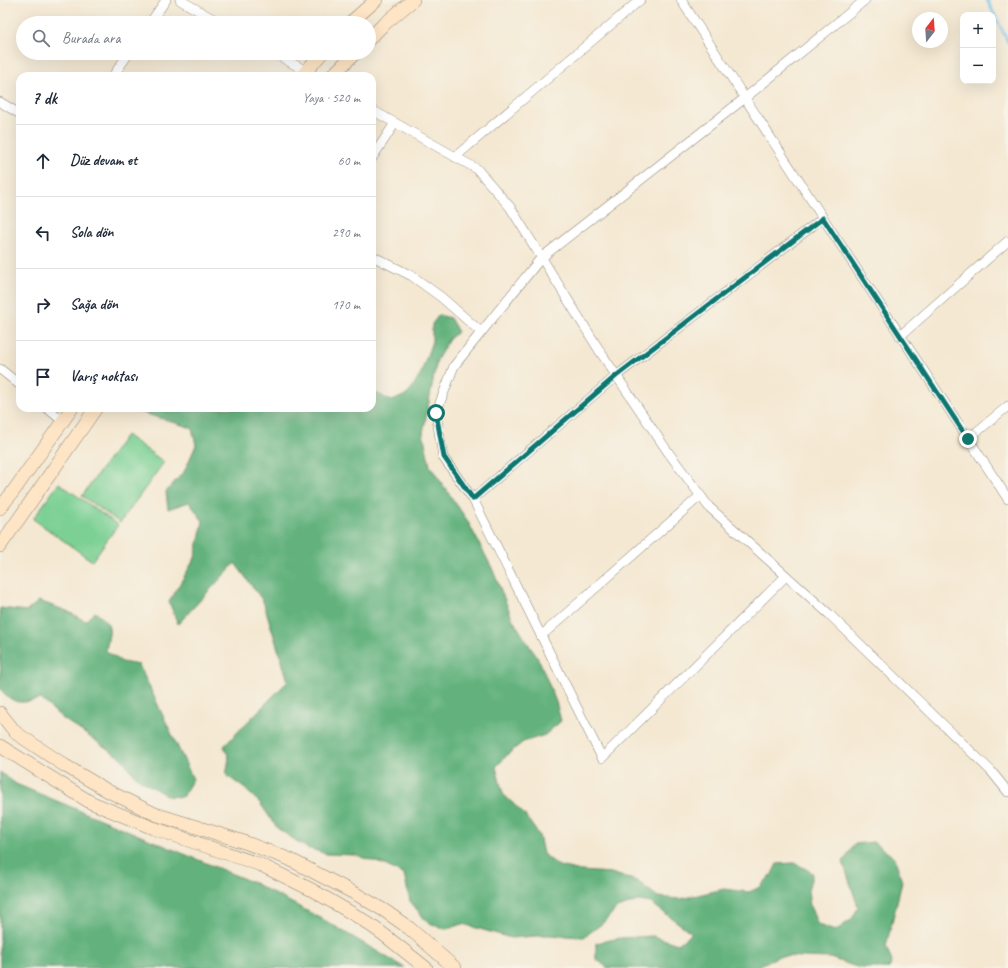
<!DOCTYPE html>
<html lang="tr">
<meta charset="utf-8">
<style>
body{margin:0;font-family:Caveat,sans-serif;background:#f2f2f3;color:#1f2937}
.controls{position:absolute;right:12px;top:12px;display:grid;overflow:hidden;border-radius:8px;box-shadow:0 4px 16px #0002}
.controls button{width:36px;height:36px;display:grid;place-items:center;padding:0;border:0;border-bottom:1px solid #e0e1e3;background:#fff;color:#1f2937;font:20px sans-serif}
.compass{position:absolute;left:912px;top:12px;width:36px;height:36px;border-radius:50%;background:#fff;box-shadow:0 4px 16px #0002;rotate:17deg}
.stop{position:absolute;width:12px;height:12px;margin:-9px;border:3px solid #0f766e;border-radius:50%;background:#fff}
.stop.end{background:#0f766e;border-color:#fff;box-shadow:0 1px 4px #0008}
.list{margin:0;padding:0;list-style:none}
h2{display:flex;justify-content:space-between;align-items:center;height:52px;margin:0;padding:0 16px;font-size:17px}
h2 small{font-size:13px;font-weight:400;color:#747a83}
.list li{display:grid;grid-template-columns:26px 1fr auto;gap:12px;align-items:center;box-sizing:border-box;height:72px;padding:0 16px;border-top:1px solid #e0e1e3}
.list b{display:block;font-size:15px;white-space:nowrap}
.list em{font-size:13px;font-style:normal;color:#747a83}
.icon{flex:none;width:22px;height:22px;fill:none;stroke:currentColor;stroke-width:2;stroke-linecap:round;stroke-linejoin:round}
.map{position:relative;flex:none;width:1008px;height:968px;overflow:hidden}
.search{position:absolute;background:#fff;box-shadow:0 4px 16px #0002;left:16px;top:16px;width:360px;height:44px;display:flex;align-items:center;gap:10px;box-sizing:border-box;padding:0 14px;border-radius:22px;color:#747a83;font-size:15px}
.panel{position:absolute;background:#fff;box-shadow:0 4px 16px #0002;left:16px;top:72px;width:360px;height:340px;border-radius:12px}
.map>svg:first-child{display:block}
.green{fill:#7bd094;stroke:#4c7658}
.forest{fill:#64b27e;stroke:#40674d}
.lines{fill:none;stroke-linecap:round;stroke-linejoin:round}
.stream{stroke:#6ebfe9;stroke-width:3}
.minor-casing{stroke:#888277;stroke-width:10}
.secondary-casing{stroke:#888277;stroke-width:14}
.minor{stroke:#fff;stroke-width:9}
.secondary{stroke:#fee5c5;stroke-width:13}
.route{stroke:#0f766e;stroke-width:5}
</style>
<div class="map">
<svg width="1008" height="968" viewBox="0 0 1008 968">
<rect width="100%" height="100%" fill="#f7f3e8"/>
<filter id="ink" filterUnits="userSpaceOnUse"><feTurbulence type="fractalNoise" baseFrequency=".025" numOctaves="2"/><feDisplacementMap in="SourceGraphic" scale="8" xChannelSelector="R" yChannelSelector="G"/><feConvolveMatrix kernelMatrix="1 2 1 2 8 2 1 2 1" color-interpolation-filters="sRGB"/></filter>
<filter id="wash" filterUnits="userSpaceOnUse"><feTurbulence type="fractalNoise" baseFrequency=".012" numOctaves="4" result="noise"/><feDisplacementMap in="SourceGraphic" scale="16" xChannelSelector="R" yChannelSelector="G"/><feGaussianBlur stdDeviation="0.9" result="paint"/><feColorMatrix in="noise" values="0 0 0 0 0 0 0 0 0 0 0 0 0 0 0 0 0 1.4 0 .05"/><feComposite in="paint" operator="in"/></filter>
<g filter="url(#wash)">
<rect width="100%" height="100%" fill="#f4e8d2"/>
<!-- green -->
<g class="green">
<path d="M126,435L164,462L120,523L82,496Z"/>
<path d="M59,483L118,525L92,561L33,519Z"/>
</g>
<!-- forest -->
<g class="forest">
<path d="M439,315L450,318L458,332L449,339L437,360L423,433L430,466L467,520L492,568L513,620L540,662L556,702L561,721L545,735L523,742L508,754L496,767L503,794L524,814L539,835L543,854L559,866L581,871L611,873L637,881L658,897L680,899L724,889L749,892L760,887L772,874L777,864L795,863L813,873L808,890L810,906L818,925L835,931L852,919L858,907L843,862L855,844L873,842L895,858L902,882L886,946L892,962L889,968H860L830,958L779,956L758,966L757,968H608L596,959V943L620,938L653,936L678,944L692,933L651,903L638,901L617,908L603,923L584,937L548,935L511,938L463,924L445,929L427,922L410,901L404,875L385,865L355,855L327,854L307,848L277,828L260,803L244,788L226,775L229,758L224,746L288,681L263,601L235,563L178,624L169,602L195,558L203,521L189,502L168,509L166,492L185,470L196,445L192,428L127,408H372V391L392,401L408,394L421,373L432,341V324Z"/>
<path d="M39,601L67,611L85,621L95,612C115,627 109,629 106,651L122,662L139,665L193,779L182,797L167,796L137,778L121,758L62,718L41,699C19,703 16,706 0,689V671L1,669L0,663V608L27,611Z"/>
<path d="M0,772L16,784L254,883L326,921L405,968H0Z"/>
</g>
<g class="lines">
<!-- stream -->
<path class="stream" d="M987,0L1008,42"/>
</g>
</g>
<g filter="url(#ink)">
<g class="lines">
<!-- minor casing -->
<g class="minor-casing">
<g id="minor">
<path d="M180,0L220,23"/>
<path d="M681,0L823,218L1008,499"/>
<path d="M150,23L166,0"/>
<path d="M274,53L306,71"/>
<path d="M113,76L129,53"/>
<path d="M0,102L20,114"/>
<path d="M372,110L477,169L510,207L601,353L668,452L709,507L829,614L991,771L1008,792"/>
<path d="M455,157L640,0"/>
<path d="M372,158L395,123"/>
<path d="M372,256L412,276L441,297L481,332"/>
<path d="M900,336L1008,241"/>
<path d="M0,369L20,385"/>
<path d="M47,408L63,421"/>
<path d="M968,439L1008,406"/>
<path d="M473,499L616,376L823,218"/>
<path d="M786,576L602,758L473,499L443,457L436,413L454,366L541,258L745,98L865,0"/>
<path d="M541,636L700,496"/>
</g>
</g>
<!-- secondary casing -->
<g class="secondary-casing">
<g id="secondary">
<path d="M350,23L376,0"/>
<path d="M369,39L382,26L413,0"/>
<path d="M302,76L322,53"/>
<path d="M332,76L355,53"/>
<path d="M0,508L12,493L72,408"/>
<path d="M0,546L96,408"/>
<path d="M0,713L16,733L64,765L108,791L155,814L244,842L289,859L356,894L385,911L409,928L455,968"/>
<path d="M0,746L90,802L153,828L261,865L312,890L360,918L383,934L426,968"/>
</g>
</g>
<!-- minor -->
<use href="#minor" class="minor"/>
<!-- secondary -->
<use href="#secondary" class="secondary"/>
</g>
</g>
<g class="lines" filter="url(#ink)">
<!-- route -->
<path class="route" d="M436,413L444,457L473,499L616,376L823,218L968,439"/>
</g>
</svg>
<div class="controls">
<button>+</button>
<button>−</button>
</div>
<svg class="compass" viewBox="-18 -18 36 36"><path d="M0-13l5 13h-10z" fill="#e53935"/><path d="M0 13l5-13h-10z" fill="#747a83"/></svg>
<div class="stop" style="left:436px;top:413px"></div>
<div class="stop end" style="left:968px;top:439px"></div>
<div class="search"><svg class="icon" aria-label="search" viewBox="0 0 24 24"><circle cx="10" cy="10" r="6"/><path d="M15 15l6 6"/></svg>Burada ara</div>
<section class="panel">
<h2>7 dk<small>Yaya · 520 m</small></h2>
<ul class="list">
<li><svg class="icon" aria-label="ahead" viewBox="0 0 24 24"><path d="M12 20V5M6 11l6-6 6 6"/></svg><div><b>Düz devam et</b></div><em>60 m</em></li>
<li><svg class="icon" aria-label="left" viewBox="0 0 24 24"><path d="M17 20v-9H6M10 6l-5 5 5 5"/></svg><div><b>Sola dön</b></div><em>290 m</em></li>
<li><svg class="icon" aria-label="right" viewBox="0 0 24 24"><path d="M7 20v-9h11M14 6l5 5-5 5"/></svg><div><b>Sağa dön</b></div><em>170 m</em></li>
<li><svg class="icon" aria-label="arrive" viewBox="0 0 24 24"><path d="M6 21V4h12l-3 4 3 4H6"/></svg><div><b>Varış noktası</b></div></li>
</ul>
</section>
</div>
